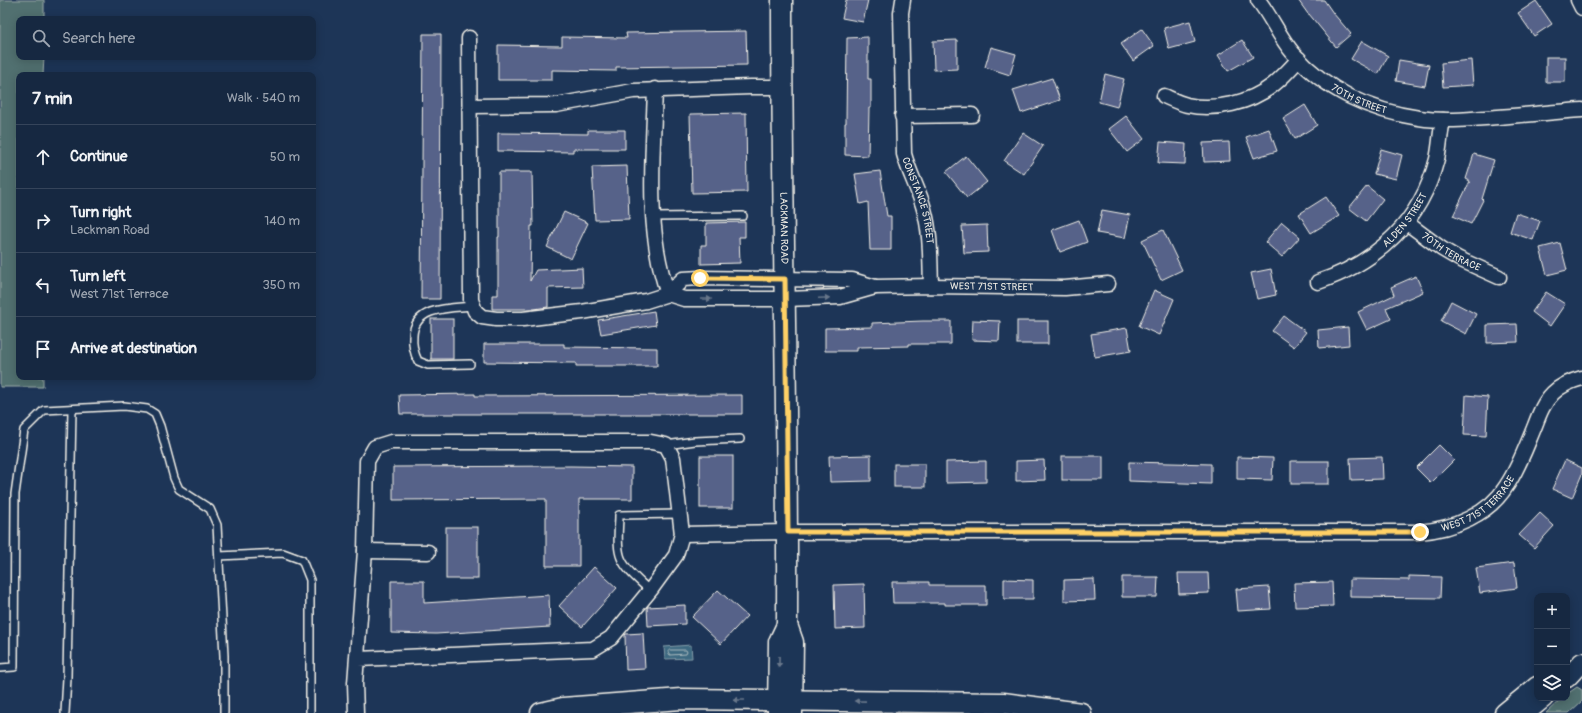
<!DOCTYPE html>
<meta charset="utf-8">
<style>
body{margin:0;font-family:Pangolin,sans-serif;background:#1f3048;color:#f1f3f6}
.controls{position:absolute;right:12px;bottom:12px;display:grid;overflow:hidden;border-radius:8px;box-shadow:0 2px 10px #0003}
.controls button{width:36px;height:36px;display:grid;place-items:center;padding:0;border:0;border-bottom:1px solid #35445a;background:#162841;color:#f1f3f6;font:20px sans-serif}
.stop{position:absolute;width:12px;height:12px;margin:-9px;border:3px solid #ffd166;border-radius:50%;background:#fff}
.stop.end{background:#ffd166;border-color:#fff;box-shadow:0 1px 4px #0008}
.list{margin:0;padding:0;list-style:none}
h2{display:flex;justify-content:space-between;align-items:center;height:52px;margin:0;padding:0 16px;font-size:17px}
h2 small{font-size:13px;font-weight:400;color:#9ea6b1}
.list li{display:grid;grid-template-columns:26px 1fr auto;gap:12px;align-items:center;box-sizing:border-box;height:64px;padding:0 16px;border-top:1px solid #35445a}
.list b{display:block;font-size:15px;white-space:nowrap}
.list p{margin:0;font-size:13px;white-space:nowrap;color:#9ea6b1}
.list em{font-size:13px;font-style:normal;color:#9ea6b1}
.icon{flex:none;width:22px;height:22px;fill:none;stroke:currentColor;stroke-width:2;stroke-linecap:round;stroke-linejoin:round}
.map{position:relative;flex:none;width:1582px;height:713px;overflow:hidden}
.search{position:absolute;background:#162841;box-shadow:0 2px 10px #0003;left:16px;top:16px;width:300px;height:44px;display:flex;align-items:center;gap:10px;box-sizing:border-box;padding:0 14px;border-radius:8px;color:#9ea6b1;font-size:15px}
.panel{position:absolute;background:#162841;box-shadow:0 2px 10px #0003;left:16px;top:72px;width:300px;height:308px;border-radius:8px}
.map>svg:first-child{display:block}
.green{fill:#517070;stroke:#a2b0ac}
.water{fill:#3d6981;stroke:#869faa}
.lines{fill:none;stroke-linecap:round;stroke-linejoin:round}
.shore{stroke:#abbbbf;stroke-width:1}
.building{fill:#576289;stroke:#f4f1e8}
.service-casing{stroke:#f4f1e8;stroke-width:10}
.minor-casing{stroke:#f4f1e8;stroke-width:17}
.tertiary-casing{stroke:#f4f1e8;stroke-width:21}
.secondary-casing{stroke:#f4f1e8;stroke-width:23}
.service{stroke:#1d3557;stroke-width:7}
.minor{stroke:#1d3557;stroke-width:14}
.tertiary{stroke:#1d3557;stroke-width:18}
.secondary{stroke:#1d3557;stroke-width:20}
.oneway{fill:#68778a}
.route{stroke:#ffd166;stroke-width:5}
.labels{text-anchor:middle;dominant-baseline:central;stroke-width:3;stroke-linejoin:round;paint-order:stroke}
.street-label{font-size:10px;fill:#f4f1e8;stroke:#1d3557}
</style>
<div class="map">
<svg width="1582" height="713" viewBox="0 0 1582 713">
<rect width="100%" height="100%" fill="#1d3557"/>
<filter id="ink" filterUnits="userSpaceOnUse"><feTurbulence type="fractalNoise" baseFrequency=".025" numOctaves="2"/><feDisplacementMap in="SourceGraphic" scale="8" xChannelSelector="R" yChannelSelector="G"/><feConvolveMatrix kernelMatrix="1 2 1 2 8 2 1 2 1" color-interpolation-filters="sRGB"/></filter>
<g filter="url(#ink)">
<!-- green -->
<g class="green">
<path d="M0,0H44V19H19V57H44L43,75H19V377H43V387H0Z"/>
<path d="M1577,687L1582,690V701L1569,713H1546L1562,698H1567V694Z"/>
</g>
<!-- water -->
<path class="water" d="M691,645L692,658L665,659L664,647Z"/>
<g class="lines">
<!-- shore -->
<path class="shore" d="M670,650H686L687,652L686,654L670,655L668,652Z"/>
</g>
<!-- building -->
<g class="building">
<path d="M846,0H868L863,22L842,18Z"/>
<path d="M1298,0H1324L1333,13L1351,34L1336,47L1309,14H1308Z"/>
<path d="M1536,1L1552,24L1534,36L1518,13Z"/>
<path d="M1190,21L1195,42L1169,49L1164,28Z"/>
<path d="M1142,29L1154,46L1133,61L1121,44Z"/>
<path d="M746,31L747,65L616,67V71L552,70V80H498V45L562,46V37L627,38L626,33Z"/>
<path d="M423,34H441L440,299H421Z"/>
<path d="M868,37V79H871V108H869L868,156L845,155V123H846L847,38Z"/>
<path d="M957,40V69L934,70L933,41Z"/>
<path d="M1242,40L1253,57L1228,71L1218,55Z"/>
<path d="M1362,41L1388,56L1378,74L1351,59Z"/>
<path d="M991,47L1016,54L1010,75L985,67Z"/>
<rect x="1546" y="57" width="19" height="25"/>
<path d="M1399,60L1429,65L1425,86L1396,81Z"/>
<path d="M1471,60L1473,85L1443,87L1441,63Z"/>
<path d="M1105,74L1124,79L1117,107L1099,102Z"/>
<path d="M1052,78L1060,100L1021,113L1013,90Z"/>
<path d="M1305,105L1317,125L1295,139L1283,119Z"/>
<path d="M746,113L747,192L692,193L690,114Z"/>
<path d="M1126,116L1144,139L1127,152L1109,129Z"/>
<path d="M1269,129L1277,151L1254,158L1246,137Z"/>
<path d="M588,130H625V149H573V152L498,151V133L588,134Z"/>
<path d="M1023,133L1043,146L1024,174L1004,161Z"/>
<path d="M1160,142L1186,144L1185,164L1158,163Z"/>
<path d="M1229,142L1230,161L1204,162L1203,143Z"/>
<path d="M1381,149L1402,155L1396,179L1374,174Z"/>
<path d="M1474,154L1494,160L1482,199L1483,200L1471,224L1453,216L1470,181L1466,179Z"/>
<path d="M966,156L987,182L967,198L946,172Z"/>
<path d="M627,166L629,219L595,220L592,167Z"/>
<path d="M880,171L887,216H891V250H870L868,202L860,204L855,174Z"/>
<path d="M499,172H532L533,226H531L530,281L536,270L582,268L583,287L548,288V307L534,309H492V295H498V237H499Z"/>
<path d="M1367,186L1383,199L1366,221L1349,208Z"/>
<path d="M1326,197L1339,216L1311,233L1299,214Z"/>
<path d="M1102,210L1130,215L1125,238L1097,233Z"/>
<path d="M564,212L588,223L571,259L547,247Z"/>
<path d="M1516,213L1540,221L1533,240L1510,232Z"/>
<path d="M1079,220L1087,242L1060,252L1052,230Z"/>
<path d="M745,222V237H739L740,263L701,264V245H706V223Z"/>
<path d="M1282,222L1300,237L1282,257L1265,242Z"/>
<path d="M987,225L988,252L964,253L962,226Z"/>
<path d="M1163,230L1182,270L1161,280L1142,240Z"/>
<path d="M1560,243L1567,270L1547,275L1540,248Z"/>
<path d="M1271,269L1276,295L1257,299L1251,273Z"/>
<path d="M1416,276L1423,292L1386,308L1391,319L1367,330L1358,312L1394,295L1391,287Z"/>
<path d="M1154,290L1174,299L1159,335L1139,326Z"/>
<path d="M1546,292L1565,304L1550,326L1532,312Z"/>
<path d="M1451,301L1476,314L1466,334L1441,321Z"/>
<path d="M654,311L656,325L601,334L598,320Z"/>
<path d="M1284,316L1306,332L1294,347L1272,331Z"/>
<rect x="431" y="319" width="22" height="40"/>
<path d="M973,320L1000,321L999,341L972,340Z"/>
<path d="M923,321H951V344H909V346L857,347V351H825V328L872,327V323Z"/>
<rect x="1017" y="321" width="31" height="23"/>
<path d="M1517,324L1518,342L1487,343V325Z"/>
<path d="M1348,327L1349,345L1319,348L1318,330Z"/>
<path d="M1127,328L1131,351L1095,357L1091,334Z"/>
<path d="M484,344H564V347L657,348V366H576V363L484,362Z"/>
<path d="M475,394V396L742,395V414H400L399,395Z"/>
<path d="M1466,395L1488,397L1486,436L1464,435Z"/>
<path d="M1439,445L1454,460L1431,483L1416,468Z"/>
<path d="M871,455V481L830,482L829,456Z"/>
<rect x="700" y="456" width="33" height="52"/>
<rect x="1062" y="456" width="41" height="24"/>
<path d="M1237,457L1273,458L1272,480L1237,479Z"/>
<path d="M1382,457L1383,479L1351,480L1350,458Z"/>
<path d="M1044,460L1045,480L1016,481V461Z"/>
<path d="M1565,460L1582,468V474L1572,498L1552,489Z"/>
<path d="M986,461V482L946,483V462Z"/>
<rect x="1291" y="461" width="38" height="23"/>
<path d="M1129,462L1211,464V484L1129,481Z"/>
<rect x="894" y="464" width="31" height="23"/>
<path d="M571,466L632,467V499H579V566H546V499L393,500V467Z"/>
<path d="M1540,513L1554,526L1534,548L1519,535Z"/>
<rect x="446" y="527" width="32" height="52"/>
<path d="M1514,563L1517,588L1480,593L1476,568Z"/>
<path d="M594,567L617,588L582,627L559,606Z"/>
<path d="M1178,573H1208L1209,593L1179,594Z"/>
<path d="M1409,576L1441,577L1440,598L1350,597V579L1409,580Z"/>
<path d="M1122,577H1158L1157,597H1122Z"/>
<path d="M1004,579L1033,580V599H1004Z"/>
<path d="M1094,579L1095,600L1064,601V580Z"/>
<path d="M391,581H424V603L549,595L550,627L436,634L391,633Z"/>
<path d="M892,582H929V585H986V605H945V603H893Z"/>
<path d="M1332,582L1333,606L1295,607L1294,583Z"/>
<path d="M864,584L865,628L835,629L834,585Z"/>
<path d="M1269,587L1271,609L1238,611L1236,589Z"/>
<path d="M718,590L747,616L721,644L692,617Z"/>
<path d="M685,605V624L648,626L647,607Z"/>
<path d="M643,633L645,669L626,670L625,635L626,634Z"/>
</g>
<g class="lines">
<!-- service casing -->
<g class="service-casing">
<g id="service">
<path d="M654,217L743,216"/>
<path d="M470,364L428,365L418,361C414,353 412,346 413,336C414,306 451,308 473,306"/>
<path d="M666,445L695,441L740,439"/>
<path d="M219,556L283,553L302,560L310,580V713"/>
<path d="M650,591C641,582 626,571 621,558C616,546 619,528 619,515L680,514"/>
<path d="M0,668L14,667L15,494L24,430L44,410L124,406L147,409L155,414L160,426L174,478L179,489L210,509L217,525L224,656V713"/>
<path d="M65,713L67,678L72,409"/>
</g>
</g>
<!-- minor casing -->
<g class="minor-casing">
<g id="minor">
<path id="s1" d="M903,0L901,13L904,154C909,173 919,190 924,209C931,234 930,260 931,286"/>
<path id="s2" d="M1258,0C1271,16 1279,37 1293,53C1325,90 1371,111 1419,118C1445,122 1472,119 1498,117C1526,115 1554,112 1582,110"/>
<path d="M1578,0L1582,8"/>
<path d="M469,38L471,300L475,311L482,317L496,319H523L582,312L646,301L668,294L683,279L700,278L852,280L875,287"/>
<path d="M655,89C653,157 645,229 668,294"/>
<path d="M1164,96C1171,99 1179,103 1187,105C1215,111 1250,103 1273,85C1283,77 1291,68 1299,59"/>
<path d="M470,106L556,105L633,91L751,87H782"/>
<path d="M902,116L972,115"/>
<path id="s3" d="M1407,223L1442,249L1459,259L1499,277"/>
<path id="s4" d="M1318,282C1378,262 1421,221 1437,159C1440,147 1440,133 1443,120"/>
<path id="s5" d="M668,294L684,299H786L840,297L875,287L931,286L1065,288L1108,284"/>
<path id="s6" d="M682,534L788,532H1419C1453,529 1489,515 1507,485C1519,467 1526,447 1534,428C1539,415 1543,403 1553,393C1561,385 1571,381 1582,378"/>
<path d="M365,551L428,552"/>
<path d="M356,713L355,683L365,551L367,461L375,447L391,442H651L666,445L673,458L682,534L676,555L652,588L611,638L593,649L358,659"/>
</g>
</g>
<!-- tertiary casing -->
<g class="tertiary-casing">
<g id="tertiary">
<path d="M1567,678L1582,662"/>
<path d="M1504,713L1537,686"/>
<path d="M1526,713L1544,698"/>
</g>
</g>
<!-- secondary casing -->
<g class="secondary-casing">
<g id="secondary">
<path id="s7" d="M782,0C782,208 788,416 787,625L793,642L792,713"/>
<path d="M541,713L563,708L681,699L1003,703L1081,713"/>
<path d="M778,713L779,642L787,625"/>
</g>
</g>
<!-- service -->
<use href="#service" class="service"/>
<!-- minor -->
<use href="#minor" class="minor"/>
<!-- tertiary -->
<use href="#tertiary" class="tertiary"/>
<!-- secondary -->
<use href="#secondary" class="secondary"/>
</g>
<!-- one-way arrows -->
<defs><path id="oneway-solid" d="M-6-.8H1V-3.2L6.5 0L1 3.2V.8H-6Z"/></defs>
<g class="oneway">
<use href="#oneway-solid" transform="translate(824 298) rotate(-2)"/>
<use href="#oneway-solid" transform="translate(706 299)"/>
<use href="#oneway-solid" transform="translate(779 662) rotate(91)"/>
<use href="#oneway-solid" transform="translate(739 700) rotate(-180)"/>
<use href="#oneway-solid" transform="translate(860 701) rotate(-179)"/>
</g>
</g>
<g class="lines" filter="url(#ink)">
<!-- route -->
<path class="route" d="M700,278L785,279L788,532H1420"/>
</g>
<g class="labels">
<!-- street labels -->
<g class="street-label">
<text stroke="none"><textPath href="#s2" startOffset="145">70TH STREET</textPath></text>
<text stroke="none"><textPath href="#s1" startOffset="203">CONSTANCE STREET</textPath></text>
<text stroke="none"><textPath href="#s4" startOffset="109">ALDEN STREET</textPath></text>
<text stroke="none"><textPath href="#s7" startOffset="228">LACKMAN ROAD</textPath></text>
<text stroke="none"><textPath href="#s3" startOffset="53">70TH TERRACE</textPath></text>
<text stroke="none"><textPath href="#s5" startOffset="326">WEST 71ST STREET</textPath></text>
<text stroke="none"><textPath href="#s6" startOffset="805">WEST 71ST TERRACE</textPath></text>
</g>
</g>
</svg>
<div class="controls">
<button>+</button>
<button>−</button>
<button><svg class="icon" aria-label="layers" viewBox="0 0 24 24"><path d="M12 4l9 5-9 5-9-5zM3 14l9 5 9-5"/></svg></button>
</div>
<div class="stop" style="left:700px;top:278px"></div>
<div class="stop end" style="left:1420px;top:532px"></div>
<div class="search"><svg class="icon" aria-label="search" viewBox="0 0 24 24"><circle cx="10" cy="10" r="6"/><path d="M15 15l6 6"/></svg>Search here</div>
<section class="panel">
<h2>7 min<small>Walk · 540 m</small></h2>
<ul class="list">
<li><svg class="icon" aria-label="ahead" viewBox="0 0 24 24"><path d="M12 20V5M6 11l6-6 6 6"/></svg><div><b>Continue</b></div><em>50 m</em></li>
<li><svg class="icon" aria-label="right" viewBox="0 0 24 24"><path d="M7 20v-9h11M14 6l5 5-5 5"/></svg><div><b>Turn right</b><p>Lackman Road</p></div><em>140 m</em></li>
<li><svg class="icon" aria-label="left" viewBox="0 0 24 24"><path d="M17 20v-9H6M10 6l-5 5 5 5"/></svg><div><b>Turn left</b><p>West 71st Terrace</p></div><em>350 m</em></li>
<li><svg class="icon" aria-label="arrive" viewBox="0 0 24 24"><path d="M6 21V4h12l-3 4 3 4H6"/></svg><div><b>Arrive at destination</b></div></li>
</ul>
</section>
</div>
